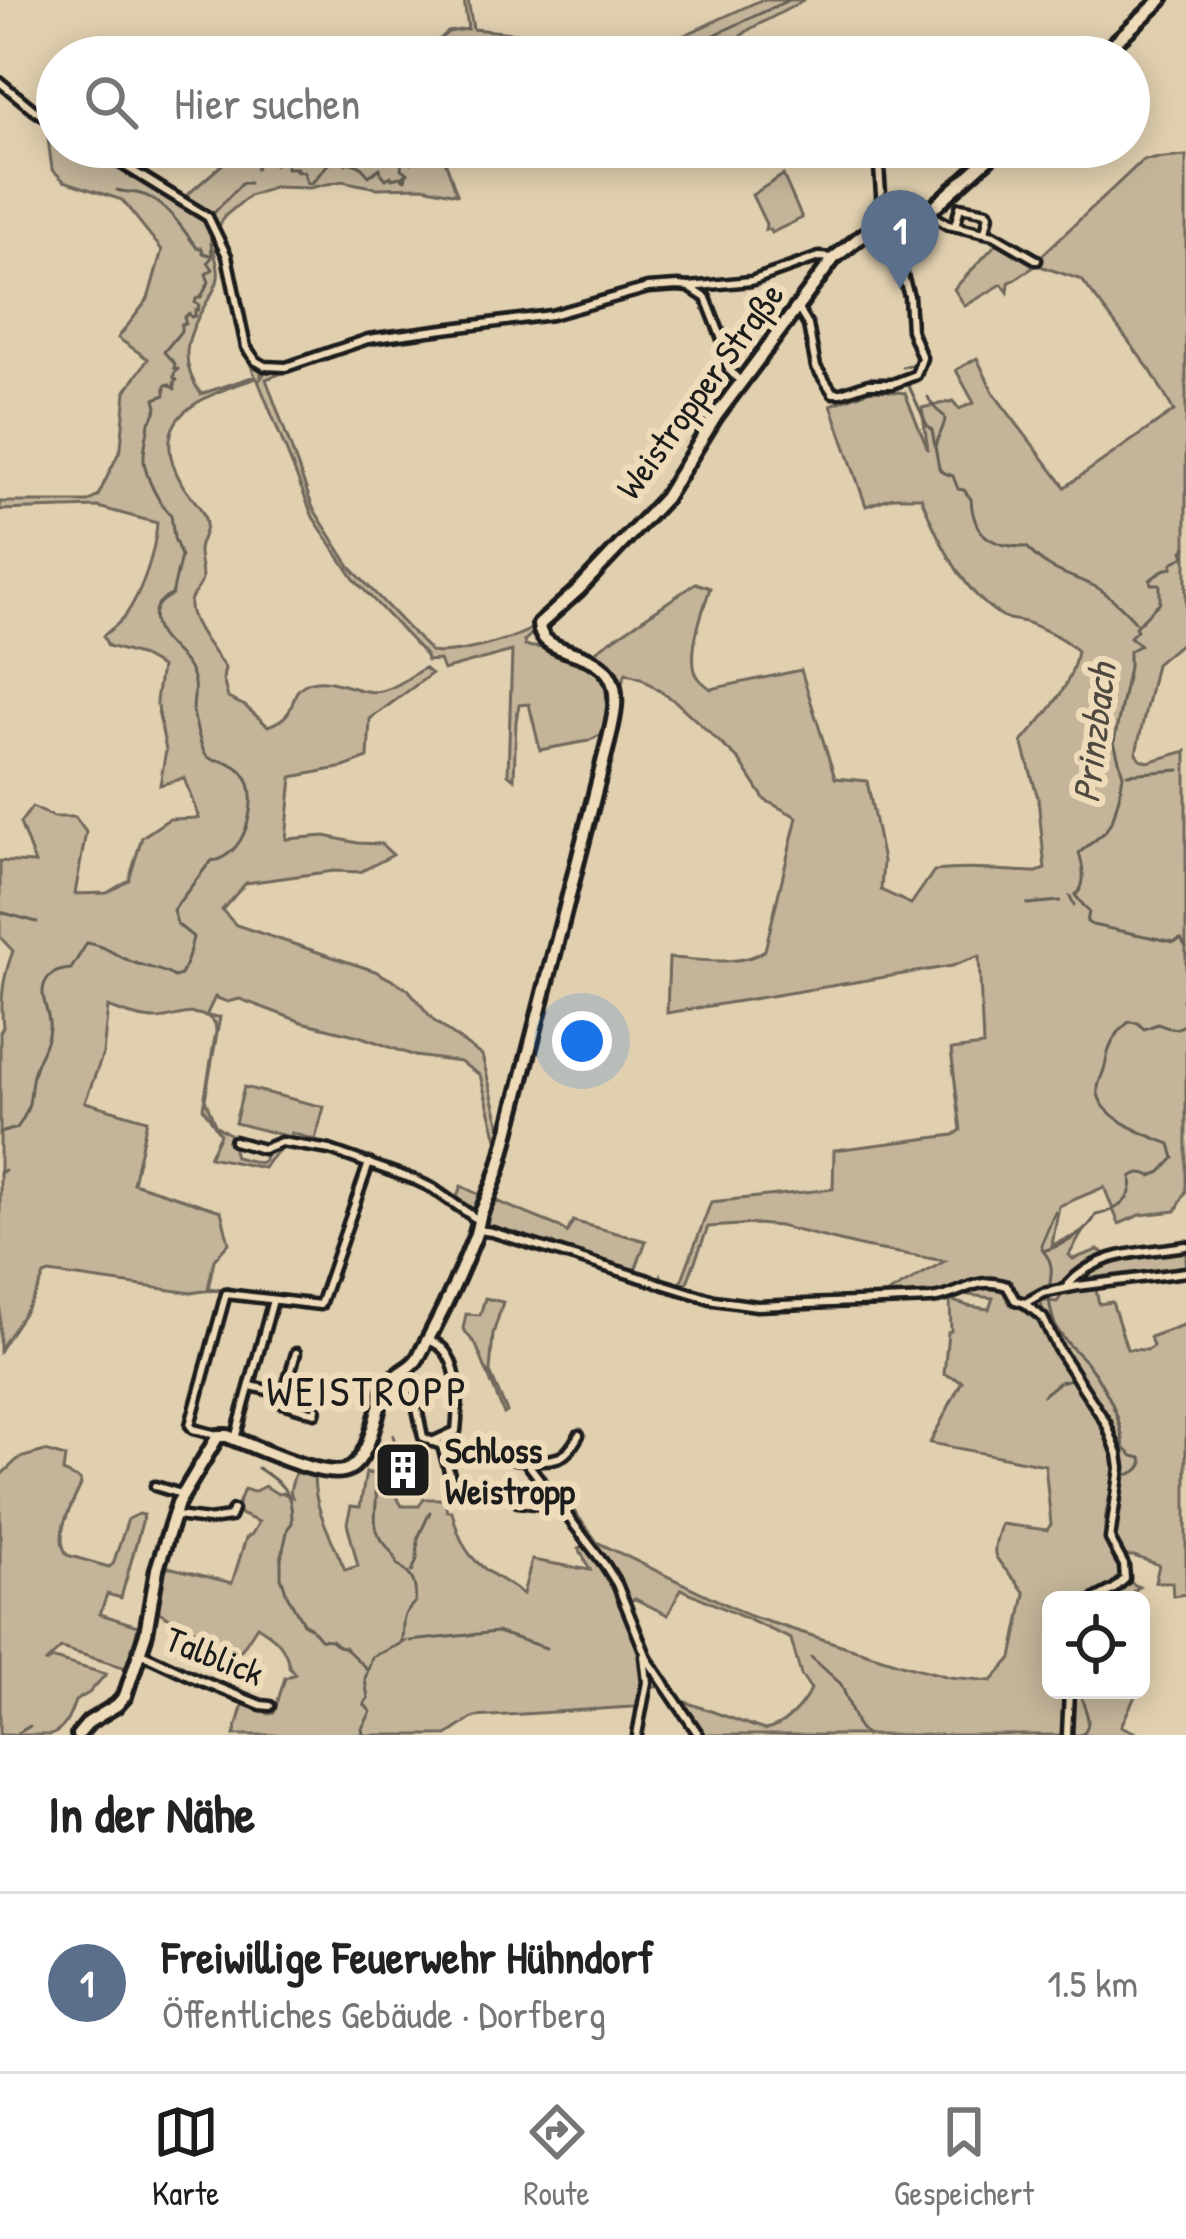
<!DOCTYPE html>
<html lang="de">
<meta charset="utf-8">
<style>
body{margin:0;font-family:"Patrick Hand",sans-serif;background:#f2f2f2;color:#222}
.controls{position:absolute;right:36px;bottom:36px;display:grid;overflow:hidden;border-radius:18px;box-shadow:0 6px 30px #0003}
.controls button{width:108px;height:108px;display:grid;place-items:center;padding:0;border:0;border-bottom:3px solid #e0e0e0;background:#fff;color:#222;font:60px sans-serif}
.you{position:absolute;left:582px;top:1041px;width:42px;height:42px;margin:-30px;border:9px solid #fff;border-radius:50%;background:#1a73e8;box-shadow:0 0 0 18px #1a73e833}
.badge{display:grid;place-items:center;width:78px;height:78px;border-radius:50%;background:#1c1c1c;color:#fff;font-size:39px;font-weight:700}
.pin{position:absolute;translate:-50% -99px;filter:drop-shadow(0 3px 6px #0008)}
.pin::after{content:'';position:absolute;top:63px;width:42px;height:36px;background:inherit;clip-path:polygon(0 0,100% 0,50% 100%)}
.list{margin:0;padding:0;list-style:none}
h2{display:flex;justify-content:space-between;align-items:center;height:156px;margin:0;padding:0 48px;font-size:51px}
h2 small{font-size:39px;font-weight:400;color:#767676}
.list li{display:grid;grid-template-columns:78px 1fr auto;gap:36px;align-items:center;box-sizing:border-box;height:180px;padding:0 48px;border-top:3px solid #e0e0e0}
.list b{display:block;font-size:45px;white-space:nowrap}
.list p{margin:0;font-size:39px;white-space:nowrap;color:#767676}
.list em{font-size:39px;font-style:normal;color:#767676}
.icon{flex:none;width:66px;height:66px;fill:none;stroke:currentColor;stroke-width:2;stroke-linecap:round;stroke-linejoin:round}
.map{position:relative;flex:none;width:1186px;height:1735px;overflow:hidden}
.search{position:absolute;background:#fff;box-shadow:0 6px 30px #0003;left:36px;right:36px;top:36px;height:132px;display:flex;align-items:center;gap:30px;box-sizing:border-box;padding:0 42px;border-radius:66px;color:#767676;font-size:45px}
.sheet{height:336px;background:#fff}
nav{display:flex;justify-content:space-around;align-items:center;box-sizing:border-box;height:168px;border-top:3px solid #e0e0e0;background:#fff;font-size:33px;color:#767676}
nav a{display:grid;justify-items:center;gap:6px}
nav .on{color:#1c1c1c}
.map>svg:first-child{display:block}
.green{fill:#c4b59a;stroke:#70685b;stroke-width:3;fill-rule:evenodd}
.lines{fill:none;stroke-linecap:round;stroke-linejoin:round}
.stream{stroke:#666054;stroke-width:3}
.street-casing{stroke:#1c1c1c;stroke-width:15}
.secondary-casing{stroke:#1c1c1c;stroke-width:20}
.street{stroke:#eedbb9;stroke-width:6}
.secondary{stroke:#eedbb9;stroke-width:10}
.labels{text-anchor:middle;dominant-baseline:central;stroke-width:12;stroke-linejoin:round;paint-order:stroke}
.street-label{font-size:36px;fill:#1c1c1c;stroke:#eedbb9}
.poi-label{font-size:36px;font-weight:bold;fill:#1c1c1c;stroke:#eedbb9;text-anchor:start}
.water-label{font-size:39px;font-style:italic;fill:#4e4941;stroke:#eedbb9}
.quarter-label{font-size:42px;letter-spacing:3px;fill:#1c1c1c;stroke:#eedbb9}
</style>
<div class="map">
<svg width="1186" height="1735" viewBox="0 0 1186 1735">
<rect width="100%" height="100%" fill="#e1d0b0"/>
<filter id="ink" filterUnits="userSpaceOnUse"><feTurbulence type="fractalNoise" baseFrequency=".00833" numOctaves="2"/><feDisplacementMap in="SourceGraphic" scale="24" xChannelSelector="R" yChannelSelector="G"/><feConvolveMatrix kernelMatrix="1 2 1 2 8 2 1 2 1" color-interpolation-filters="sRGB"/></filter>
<g filter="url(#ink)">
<!-- green -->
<g class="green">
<path d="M464,0H468L473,29L625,44L652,43L676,39L761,0H805L750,29L713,57H425L424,53L448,32L468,29Z"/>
<path d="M0,84L48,121L47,124L51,123L57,126V147H91L206,217L208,215L203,210L97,147H102L185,197L242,147H440L457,194L423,187L377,188L342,181L309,188L275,187L249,196L226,215L219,226L213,221L211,224C217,235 223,247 226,259C236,294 233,341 261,367V378L267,369L288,367L363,341L408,333L551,316L648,289L686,287L704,298L709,308L724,347L728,369L737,384L659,503L569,597L541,620L535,631L524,641L525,646C542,647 555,651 571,656C613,670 614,693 606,732L588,741L540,750L529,704L519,705L516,721L514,779L508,774L512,651L443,670L439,660L427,661L426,656L354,579L313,517L257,378C203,396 143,415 182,484C190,498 205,508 206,524C206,535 200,540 199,550C199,560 202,569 202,578C201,590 191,592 190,603C188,621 215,653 225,668L223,679L228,698L245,706L268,726C302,714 286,695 304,685C327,671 357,696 381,691C396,688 411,676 424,668L431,674L370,719L368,758L344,767L292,777L286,839L325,836L358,843L381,844L393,855L360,872L334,871L246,883L222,910L236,925L375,971L408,989L434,1021L482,1056L504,1142L491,1190L477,1216L458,1205L459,1202H455L461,1186L480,1195L487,1193L500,1150L480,1075L460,1062L415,1056L359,1036L302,1022L240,999L227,1002L215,997L206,1016C183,1009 177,1018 157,1019C140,1019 123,1013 108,1007L103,1054L85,1102L147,1120L133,1183L221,1211L229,1243L214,1260L208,1289L217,1290L226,1287C245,1294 257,1293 277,1296C291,1298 302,1304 317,1301L343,1231L362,1168C350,1156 302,1140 285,1147C276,1151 269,1160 264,1168L209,1157L220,1134L203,1108L216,1031L215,1023L207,1016L220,1017L205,1099L215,1125L229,1134L235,1157L259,1163L264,1161L265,1151C298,1137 330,1151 363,1163L366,1166L364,1173L322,1297L315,1304C280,1301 223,1284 192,1293L49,1273L44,1275C34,1303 15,1324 0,1350V1032L3,1027C0,999 3,977 13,951L0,937V861L35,863L20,823L32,807L54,817H75L86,832L75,894L107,893L129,880L142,837L169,819L199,818L184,778L160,785L166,750L156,701L161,667L139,655L108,646L103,636C110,630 119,624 125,616C142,592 155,553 157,523L98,507L0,510V502H88L98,496L121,448L126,391L148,359L118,338L148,299L162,250L122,200L64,181L52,169L46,124L23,107ZM220,243L225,259L241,339L255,376L201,394C178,361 186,337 205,305C210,297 217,287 218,278C220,270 215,258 214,250ZM681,288C723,300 713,355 736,384L662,496L581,582L531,629C509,641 454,656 431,652L351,568L313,508L266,379L364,343L558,317L648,291Z"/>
<path d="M1186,156V639L1156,664L1136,753L1140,759L1148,762L1186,751V1191L1176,1211L1140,1215L1119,1224L1104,1187L1059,1206L1052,1245L1082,1233L1069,1255L1073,1259L1098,1250L1113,1258L1186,1249V1270C1130,1276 1076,1282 1023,1301L1018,1300C995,1260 970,1289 937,1297C852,1301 763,1315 682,1287L683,1284L678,1286L659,1281L661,1276L662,1280L678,1284L681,1282L711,1202L833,1189L834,1150L954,1135L961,1130L951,1050L983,1046L979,956L952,966L667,1013L669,958C698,959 741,968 765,950L797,817L765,800L739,760L676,702L641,678L626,673L618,693L614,673L594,652L696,583L710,588C703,611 691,641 694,666C695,677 703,683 711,689L801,670L835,778L867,781L883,861L881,890L911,904L934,871C969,867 1001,871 1037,872L1045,869L1038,798L1022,742C1046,715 1072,687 1077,651C1065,639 1044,629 1028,623C1025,621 1012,620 1009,619C967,603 936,535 921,497H893L866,506L831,405L873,389L905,393L928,450L922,408L953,401L959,409L974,403L956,370L977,358L994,394L1065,487L1174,411L1151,371L1082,280L1037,265L1009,283L1008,292L1002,284L965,306L954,289L997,243L1003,241L1034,260V265L1041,263L1038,259L1143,160ZM756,1224L779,1226L864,1247L945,1261L880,1298L749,1302L723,1299L686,1285L708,1227Z"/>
<path d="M783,175L802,218L771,233L769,229L765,230L766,224L752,195Z"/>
<path d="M244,1087L324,1107L315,1140L291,1133L290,1137L235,1123Z"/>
<path d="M491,1199L560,1227L567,1233L573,1221L646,1241L634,1273L554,1250L556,1245L553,1243L550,1249L481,1228Z"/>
<path d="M983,1283L1006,1289L1015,1304L1038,1318L1104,1427C1100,1382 1043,1344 1041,1300L1057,1302L1064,1292L1095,1285L1099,1304L1112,1302L1127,1349L1147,1350L1153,1346L1150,1337L1186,1324V1594L1173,1596L1172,1582H1155L1159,1565L1134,1556H1121L1124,1579L1139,1587L1122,1600H1051V1690H1138L1121,1726L1141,1735H695L671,1702L677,1699L764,1730C784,1728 802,1706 811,1689L801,1675L791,1639L681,1589L668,1615L635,1599L627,1602L619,1581L570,1517L575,1512L597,1542L750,1616L901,1664L949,1677L992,1681L1012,1658L1025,1594C1018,1580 999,1567 995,1554C993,1546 999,1532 1001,1524L1047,1530L1051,1524L1045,1465L930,1443L962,1381L944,1374L948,1332L951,1331L950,1300L968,1306L989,1309L993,1298L968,1295L967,1290Z"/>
<path d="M485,1298L503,1302L493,1334L490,1372L507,1412L504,1414L476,1345L463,1329L466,1314L480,1315Z"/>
<path d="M45,1451L65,1457L63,1472L80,1480L81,1485C72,1505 53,1534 67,1555L109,1567L113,1564L128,1519L139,1514L144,1515L121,1598L107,1594L100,1614L138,1626L129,1669L61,1648L45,1663L54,1659L106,1674L89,1693L75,1701C70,1715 66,1729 51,1735H0V1476L19,1458Z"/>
<path d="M377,1463L393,1466L390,1486L402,1506H419L424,1499H444L447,1511H452C464,1564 482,1566 523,1594L532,1560L590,1570L579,1548L586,1544L616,1587L660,1686L649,1688L647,1706L474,1717L447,1735H234L244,1700L269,1714L274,1713L285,1678L295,1674C285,1661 292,1673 287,1658C282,1642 270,1634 257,1626L242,1649L236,1653L155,1610L161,1565L232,1583L246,1538L252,1534L259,1522L235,1512L244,1489L253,1492L265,1486L278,1494L283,1493L292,1497L290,1491L297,1465L315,1470C310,1503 333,1540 345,1570L358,1566L347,1523L351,1506L360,1507L366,1472L372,1474Z"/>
</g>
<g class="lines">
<!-- stream -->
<g class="stream">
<path d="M684,57L694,54L708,38L789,0"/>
<path d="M256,169L259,160L273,158L275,165L283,157L288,161L286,168H297L296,171L304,172L307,183H312L328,164L342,158L346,164L344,161L347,157L349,162L360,166L369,176L380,168L381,173L386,179L391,176L392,179L400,177L405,180L406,177L404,176L408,173L401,169L402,162L407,160L411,163L413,157L410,153L413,150L417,153L420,147"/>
<path d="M117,190C124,192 131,192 137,193C166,199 182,229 197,248H202L203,253L210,255"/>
<path d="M213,220V214L242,183H249"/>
<path d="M902,367L911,365L914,370"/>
<path d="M907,382L927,425L932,430L939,468L942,472L953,476L958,489L964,490L971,499C973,535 991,547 1027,547C1044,569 1069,575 1094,586C1105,591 1130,614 1137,624"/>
<path d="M928,397C941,426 954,402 936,444"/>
<path d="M1186,547L1183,551L1185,556L1172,563V568L1163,570L1150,580L1151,584H1160V602L1135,627L1137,630L1130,637L1140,645L1129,651V667L1114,742L1123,775L1119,797L1113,818L1105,832L1079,853C1083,866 1087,887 1075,895L1089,912L1087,922L1092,925L1174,942L1181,939L1186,947"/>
<path d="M1127,774L1179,770"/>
<path d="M1070,896L1074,905"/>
<path d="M1027,904L1060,901"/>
<path d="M0,912L37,922"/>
<path d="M1186,952V953"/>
<path d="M1186,977L1183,1001L1186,1002"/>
<path d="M0,1133L17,1128C37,1100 26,1091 36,1065C41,1052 48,1043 49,1028C51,1012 37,996 46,981C51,972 61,970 71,969L87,943C108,946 116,957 135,963C149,968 162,969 174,977L181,975L188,958L193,937L177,924L173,910C185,895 195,881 207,866C218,854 208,865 222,858C239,849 247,830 250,812C254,788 248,768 223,761C216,759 211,761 206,755C202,751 194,719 193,711C193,699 197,688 192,675C184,653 159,644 155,623C152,609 159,600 172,595L181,556L174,538L171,515C159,504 146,478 144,461C143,448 148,435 149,422L152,419L157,407L155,399L165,395V386L168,384L175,389L174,382L177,380L174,378V374L178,369L174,368L175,364L164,352L181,331V324H186L184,318L189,313L191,317L195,316V310H198L199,305L195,303L196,299L201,297L209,282L206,274L213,269L208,262L212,257L210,225"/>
<path d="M0,1173L5,1170"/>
<path d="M1042,1249L1041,1245L1055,1212"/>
<path d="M1043,1395L1059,1382L1076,1378"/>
<path d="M393,1435C400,1459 387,1468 375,1485C379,1499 373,1512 376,1527C379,1543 393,1548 397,1564C413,1576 417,1583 415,1602C397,1620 406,1621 401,1644"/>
<path d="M258,1468C284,1485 293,1492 292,1523L288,1528L281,1559V1577L287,1595L303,1623L310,1627L320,1639L331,1640L338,1646L344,1647L368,1670"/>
<path d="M412,1572L417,1559L418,1538L430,1512"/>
<path d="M1122,1572C1097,1541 1104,1514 1115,1478C1126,1474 1139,1475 1143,1462L1141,1458L1133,1456L1124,1448C1121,1417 1106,1387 1086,1362C1075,1350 1062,1340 1055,1325C1052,1316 1049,1305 1049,1296C1049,1278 1057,1266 1043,1251C1063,1245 1086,1234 1096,1215C1117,1211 1135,1199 1131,1177C1137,1172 1144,1172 1151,1176L1161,1172L1174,1158L1170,1144C1149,1136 1095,1117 1098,1088C1099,1078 1105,1072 1106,1061C1109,1046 1116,1032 1129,1022L1138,1023L1144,1029L1158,1024C1168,1028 1177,1032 1186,1023"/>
<path d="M1084,1600L1119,1581"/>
<path d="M410,1641L497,1632L546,1648"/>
<path d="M811,1657L841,1684L859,1729L866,1735"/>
<path d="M1080,1690C1081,1707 1097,1722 1081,1735"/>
<path d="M15,1735L30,1726"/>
<path d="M363,1735L362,1728L371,1712L364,1704L368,1698L365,1679L372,1657L406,1641"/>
</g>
<!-- street casing -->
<g class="street-casing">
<g id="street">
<path d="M0,82L34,110L57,125"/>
<path d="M94,147L208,217L227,256L246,347L256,361L265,366L286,367L368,339L551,315L648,288L678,286L689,287L706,298L727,352L729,370L741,382"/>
<path d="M879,167L884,234"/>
<path d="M926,212L948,225L994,235L1037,260"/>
<path d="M955,226L960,207L987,212L989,215L985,232"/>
<path d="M689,287L751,281L819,257L834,258"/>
<path d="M797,307L808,325L816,367L833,393H841L868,384H892L916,375L922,358L911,330L909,296L890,233"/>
<path d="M234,1141L263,1149L281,1142L330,1150L415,1180L432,1188L478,1220"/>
<path d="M478,1230L492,1232L714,1300L757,1306L930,1299C963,1296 973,1275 1007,1286L1015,1300L1025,1303L1043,1318L1058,1349L1106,1423L1118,1454L1120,1468L1110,1539L1124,1565L1125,1579L1114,1589L1093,1600"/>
<path d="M1068,1285C1099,1250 1143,1253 1186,1246"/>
<path d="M1025,1303L1043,1293L1078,1286L1186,1272"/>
<path d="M427,1340C462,1348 459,1403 456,1431L432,1442"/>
<path d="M404,1371L411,1380L423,1437C445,1451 535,1467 560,1457C569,1453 574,1443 579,1435"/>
<path d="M251,1386L284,1394L296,1353"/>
<path d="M284,1394L282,1403L315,1413L316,1409"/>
<path d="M217,1435L193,1429L190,1425L226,1294L320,1305L369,1163"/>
<path d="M235,1439L273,1300"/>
<path d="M442,1446L452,1482"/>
<path d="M525,1460L605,1565L617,1584L648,1660L699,1735"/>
<path d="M155,1486L181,1494"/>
<path d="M518,1502L561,1507"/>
<path d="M176,1516L209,1520L230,1517L233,1510"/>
<path d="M141,1653L199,1680L261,1705L270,1706"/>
<path d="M637,1735L647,1682L644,1656"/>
<path d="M1067,1735L1069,1690"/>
</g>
</g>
<!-- secondary casing -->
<g class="secondary-casing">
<g id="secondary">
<path d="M1099,57L1161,0"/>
<path d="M78,1735L89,1722L117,1705L125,1696L146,1633L157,1569L178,1503L218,1436H227C252,1445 327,1482 349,1469C372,1457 376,1406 386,1387C394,1372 412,1370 419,1356C440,1318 458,1279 474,1239C478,1230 478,1222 481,1213C488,1196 496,1180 501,1161L608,743C612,725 618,705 614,687C604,644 541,660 539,625L579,589L665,498L716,416L834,258L863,235L890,233L905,227L932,209L1001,147"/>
</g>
</g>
<!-- street -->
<use href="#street" class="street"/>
<!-- secondary -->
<use href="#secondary" class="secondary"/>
</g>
</g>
<!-- icons -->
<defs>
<g id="building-square" transform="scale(3)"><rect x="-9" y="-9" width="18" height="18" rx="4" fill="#1c1c1c" stroke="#eedbb9"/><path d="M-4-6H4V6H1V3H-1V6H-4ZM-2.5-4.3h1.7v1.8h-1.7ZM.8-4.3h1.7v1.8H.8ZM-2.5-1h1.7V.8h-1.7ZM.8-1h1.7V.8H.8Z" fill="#fff"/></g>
</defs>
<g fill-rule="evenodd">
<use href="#building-square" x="403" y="1470"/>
</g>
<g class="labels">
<!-- street labels -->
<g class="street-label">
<text transform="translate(699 390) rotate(-54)">Weistropper Straße</text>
<text transform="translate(215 1655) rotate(22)">Talblick</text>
</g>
<!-- poi labels -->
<g class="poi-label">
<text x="445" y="1449">Schloss<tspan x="445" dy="41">Weistropp</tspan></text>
</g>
<!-- water labels -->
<g class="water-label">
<text transform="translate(1093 733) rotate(-83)">Prinzbach</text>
</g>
<!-- quarter labels -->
<g class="quarter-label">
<text x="368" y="1390">WEISTROPP</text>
</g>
</g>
</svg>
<div class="controls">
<button><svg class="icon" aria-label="locate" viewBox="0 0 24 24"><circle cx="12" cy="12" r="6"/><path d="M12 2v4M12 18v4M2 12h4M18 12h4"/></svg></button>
</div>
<div class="you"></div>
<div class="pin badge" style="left:900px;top:289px;background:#5c6f8a">1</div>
<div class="search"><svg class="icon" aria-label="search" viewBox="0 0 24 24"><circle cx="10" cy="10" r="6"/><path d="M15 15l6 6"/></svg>Hier suchen</div>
</div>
<section class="sheet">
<h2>In der Nähe<small></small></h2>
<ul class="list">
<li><span class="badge" style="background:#5c6f8a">1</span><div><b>Freiwillige Feuerwehr Hühndorf</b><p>Öffentliches Gebäude · Dorfberg</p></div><em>1.5 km</em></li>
</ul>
</section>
<nav>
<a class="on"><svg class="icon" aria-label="map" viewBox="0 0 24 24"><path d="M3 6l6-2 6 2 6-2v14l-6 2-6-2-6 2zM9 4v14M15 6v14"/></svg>Karte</a>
<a><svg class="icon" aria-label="directions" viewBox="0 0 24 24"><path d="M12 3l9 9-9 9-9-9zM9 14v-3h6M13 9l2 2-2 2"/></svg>Route</a>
<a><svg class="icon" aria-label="saved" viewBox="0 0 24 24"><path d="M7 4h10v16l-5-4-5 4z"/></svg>Gespeichert</a>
</nav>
